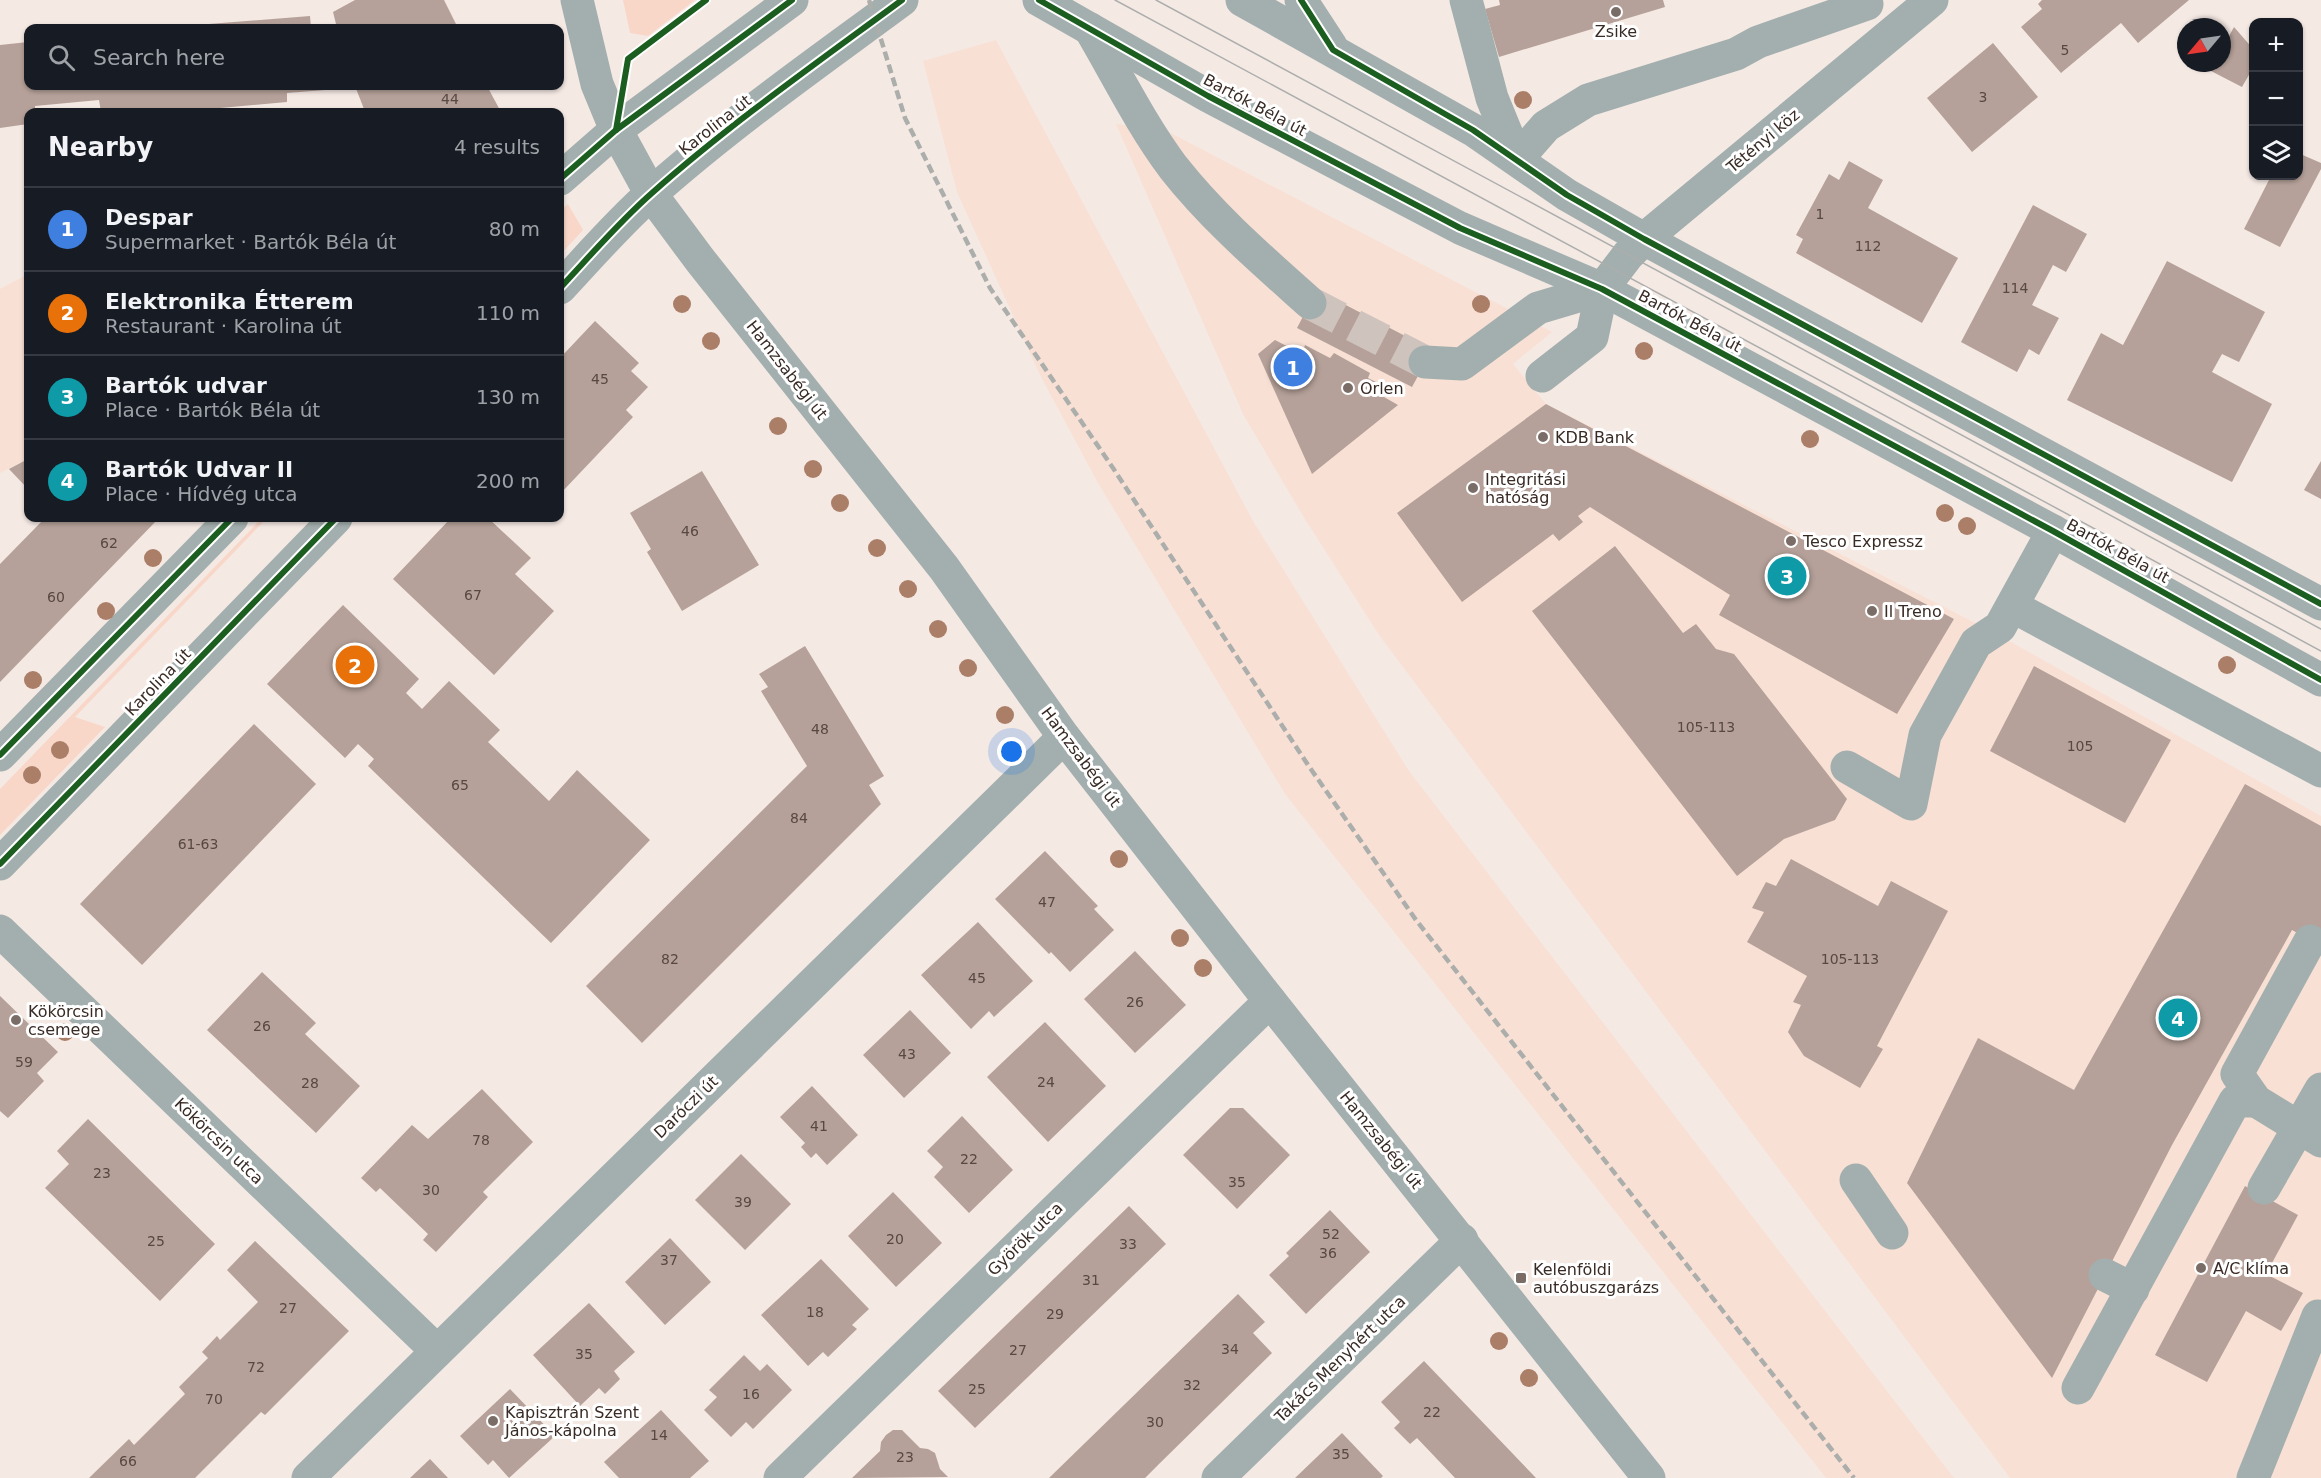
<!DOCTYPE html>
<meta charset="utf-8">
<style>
body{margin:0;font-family:"DejaVu Sans",sans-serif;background:#20242c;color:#f1f3f6}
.controls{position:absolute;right:18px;top:18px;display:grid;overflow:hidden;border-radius:12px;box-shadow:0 2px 4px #0004}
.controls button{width:54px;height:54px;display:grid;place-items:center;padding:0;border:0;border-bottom:2px solid #363941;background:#171b24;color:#f1f3f6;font:30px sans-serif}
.compass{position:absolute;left:2177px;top:18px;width:54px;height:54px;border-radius:50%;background:#171b24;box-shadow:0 2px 4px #0004;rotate:241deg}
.you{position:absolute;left:1012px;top:752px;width:21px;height:21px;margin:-15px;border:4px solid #fff;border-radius:50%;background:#1a73e8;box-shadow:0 0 0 9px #1a73e833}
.badge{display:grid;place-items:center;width:39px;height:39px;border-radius:50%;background:#7a6d67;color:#fff;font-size:20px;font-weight:700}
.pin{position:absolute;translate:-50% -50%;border:3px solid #fff;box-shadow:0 2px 6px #0006}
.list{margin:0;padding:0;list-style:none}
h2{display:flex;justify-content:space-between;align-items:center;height:78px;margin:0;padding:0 24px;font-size:26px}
h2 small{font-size:20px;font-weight:400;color:#9ea1a6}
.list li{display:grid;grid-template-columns:39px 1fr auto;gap:18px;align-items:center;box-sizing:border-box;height:84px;padding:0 24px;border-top:2px solid #363941}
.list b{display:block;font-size:22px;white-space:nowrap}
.list p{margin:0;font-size:20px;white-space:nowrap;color:#9ea1a6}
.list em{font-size:20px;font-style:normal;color:#9ea1a6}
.icon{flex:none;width:33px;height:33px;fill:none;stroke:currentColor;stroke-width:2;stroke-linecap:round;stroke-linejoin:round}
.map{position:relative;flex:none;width:2321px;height:1478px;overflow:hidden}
.search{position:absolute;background:#171b24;box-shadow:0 2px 4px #0004;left:24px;top:24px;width:540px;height:66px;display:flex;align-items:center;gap:15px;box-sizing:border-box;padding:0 21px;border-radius:12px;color:#9ea1a6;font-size:22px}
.panel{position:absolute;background:#171b24;box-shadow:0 2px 4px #0004;left:24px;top:108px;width:540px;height:414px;border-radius:12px}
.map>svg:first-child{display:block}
.built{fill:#f8e0d5}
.green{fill:#f9d7c8}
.building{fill:#b5a199}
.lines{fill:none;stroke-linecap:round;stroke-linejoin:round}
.minor-tunnel{stroke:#cfc3be;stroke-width:33;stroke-dasharray:33 16;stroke-linecap:butt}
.minor{stroke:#a3afae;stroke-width:33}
.tram{stroke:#acaeac;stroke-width:1.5}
.rail{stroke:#acaeac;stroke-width:4.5;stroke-dasharray:9 4.5;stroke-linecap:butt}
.cycleway-casing{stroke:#fff;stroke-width:10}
.cycleway{stroke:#1b5e20;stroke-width:6}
.tree{fill:#ab7f67}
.poi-dot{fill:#7a6d67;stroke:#fff;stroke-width:2}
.labels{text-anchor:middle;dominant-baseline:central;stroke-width:6;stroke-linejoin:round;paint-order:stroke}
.number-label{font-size:14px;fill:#574841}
.poi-label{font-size:16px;fill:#382a24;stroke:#fff;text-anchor:start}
.street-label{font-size:16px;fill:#382a24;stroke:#fff}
</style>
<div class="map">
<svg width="2321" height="1478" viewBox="0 0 2321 1478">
<rect width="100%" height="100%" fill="#f5e9e4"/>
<!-- built -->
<g class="built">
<path d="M996,40L1253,521L1409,771L1954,1478H1826L1285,794L1098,483L1041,377L957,192L923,61Z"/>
<path d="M1116,124L1163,129L1552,332L1513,364L1546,404L1995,633L2321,816V1478H2010L1379,635L1303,516L1243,414Z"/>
<path d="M28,274V459L0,473V289Z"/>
</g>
<!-- green -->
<g class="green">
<path d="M623,0H695L648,36L630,33Z"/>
<path d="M568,204L583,230L560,255V211Z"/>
<path d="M262,518H267L75,717L105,727L0,835V789Z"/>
</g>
<!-- building -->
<g class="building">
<path d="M355,0H444L458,28H337L333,12Z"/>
<path d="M1499,0H1663L1665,7L1499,57L1485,9L1500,5Z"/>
<path d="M2042,0H2189L2138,43L2121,23L2061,73L2021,27L2042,9L2038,4Z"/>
<path d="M310,16L311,28H171V27Z"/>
<path d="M2234,27L2254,50V66L2242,87L2211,71L2215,63H2222V49Z"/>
<path d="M28,42V86H324L325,90L287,93V102L187,111L188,112H101L99,100L35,106V112H28V124L0,128V45Z"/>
<path d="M1993,43L2038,97L1972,152L1927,98Z"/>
<path d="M355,86H487L501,112H357L364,109Z"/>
<path d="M2298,153L2321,163V169L2280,247L2244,229L2271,176H2298Z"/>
<path d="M1849,161L1883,180L1868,208L1958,258L1922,323L1796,253L1803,239L1796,235L1829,174L1839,180Z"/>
<path d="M2033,205L2087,234L2066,272L2053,265L2032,305L2059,318L2039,355L2029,349L2017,372L1961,342Z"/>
<path d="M2167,261L2265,312L2239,362L2222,354L2212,372L2272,404L2232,482L2067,400L2101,333L2123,345Z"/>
<path d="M1317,290L1432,350L1412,387L1297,328Z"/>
<path d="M595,321L639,363L631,371L648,387L626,410L633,417L560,494V358Z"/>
<path d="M1275,340L1302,354L1305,345L1330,358L1334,353L1370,373L1368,378L1380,384L1377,393L1398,405L1312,474L1258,354Z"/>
<path d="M1546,404L1954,619L1897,714L1719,615L1730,595L1590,507L1578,516L1583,522L1559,541L1553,534L1462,602L1397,513Z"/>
<path d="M28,459V489L9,469Z"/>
<path d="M2321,461V499L2304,490Z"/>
<path d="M702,471L759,565L682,611L647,552L651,549L630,513Z"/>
<path d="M45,518H159L0,682V564Z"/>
<path d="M451,518H488L531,558L515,574L554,611L494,675L393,579Z"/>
<path d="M1615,546L1683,633L1696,624L1716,649L1734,654L1847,799L1835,820L1784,839L1737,876L1532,611Z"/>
<path d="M343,605L419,679L406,693L422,709L449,681L500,730L488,742L549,801L577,770L650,840L551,943L368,766L374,759L358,744L345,758L267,684Z"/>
<path d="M805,646L884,776L869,785L881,804L642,1043L586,986L807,766L761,691L768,687L759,674Z"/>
<path d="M2034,666L2171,740L2125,823L1990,751Z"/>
<path d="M254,724L316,784L142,965L80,904Z"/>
<path d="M2245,784L2321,826V946L2292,930L2172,1145L2052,1378L1907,1183L1978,1038L2074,1090Z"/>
<path d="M1045,851L1098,906L1094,909L1114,930L1070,972L1051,952L1049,954L995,899Z"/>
<path d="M1791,859L1878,906L1891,881L1948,911L1877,1046L1883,1049L1860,1088L1804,1056L1788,1032L1801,1005L1793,1002L1807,976L1747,942L1764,912L1752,908L1766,882L1776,886Z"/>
<path d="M978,922L1033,981L994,1017L989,1011L971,1029L921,975Z"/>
<path d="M1135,951L1186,1005L1135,1053L1084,999Z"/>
<path d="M262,972L316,1023L305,1034L360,1086L316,1133L207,1030Z"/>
<path d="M0,996L58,1052L37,1073L44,1081L8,1118L0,1111Z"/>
<path d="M910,1010L951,1053L904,1098L863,1055Z"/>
<path d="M1045,1022L1106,1086L1048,1142L987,1077Z"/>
<path d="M812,1086L858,1135L827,1165L816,1153L811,1158L801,1147L805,1143L780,1117Z"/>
<path d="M482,1089L533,1142L483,1192L488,1197L436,1252L423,1240L428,1234L380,1188L376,1192L361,1178L412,1125L428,1139Z"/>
<path d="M1230,1108H1243L1290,1155L1237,1209L1183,1155Z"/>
<path d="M962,1116L1013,1170L969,1213L934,1177L943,1167L927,1151Z"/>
<path d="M88,1119L215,1244L160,1301L45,1188L69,1164L57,1151Z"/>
<path d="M741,1154L791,1204L745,1250L695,1200Z"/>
<path d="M2245,1186L2298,1215L2266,1274L2303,1293L2281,1331L2246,1311L2207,1382L2155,1355Z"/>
<path d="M893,1192L942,1243L896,1287L848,1236Z"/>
<path d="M1129,1206L1166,1244L975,1428L938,1391Z"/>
<path d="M1330,1210L1370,1252L1306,1314L1269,1275L1289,1256L1286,1253Z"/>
<path d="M670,1238L711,1282L665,1325L625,1282Z"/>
<path d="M255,1241L349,1331L265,1415L261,1412L195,1478H89L129,1439L134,1445L185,1394L179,1387L208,1358L202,1352L217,1336L220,1340L258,1302L227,1270Z"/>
<path d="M821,1259L869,1309L852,1325L857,1329L828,1357L823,1352L808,1366L761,1315Z"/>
<path d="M1238,1294L1265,1322L1253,1333L1272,1353L1159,1464L1145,1478H1049Z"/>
<path d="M589,1303L635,1352L614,1371L620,1379L605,1394L599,1388L580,1406L533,1355Z"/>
<path d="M744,1355L760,1371L767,1364L792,1390L753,1429L746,1422L731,1437L704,1410L717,1397L709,1390Z"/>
<path d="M1424,1361L1536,1478H1455L1417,1438L1410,1444L1394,1428L1400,1422L1381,1402Z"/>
<path d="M510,1389L555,1436L509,1478L493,1460L488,1465L460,1436Z"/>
<path d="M661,1410L709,1461L690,1478H619L604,1462Z"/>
<path d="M893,1430H902L920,1448L928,1449L935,1453L940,1469L948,1477L852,1478L880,1451L881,1442L886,1435Z"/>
<path d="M1342,1433L1383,1476L1381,1478H1295Z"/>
<path d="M430,1459L448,1478H410Z"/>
</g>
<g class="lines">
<!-- minor-tunnel -->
<path class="minor-tunnel" d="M1310,303L1425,362"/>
<!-- minor -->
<g class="minor">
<path d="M577,0L597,84L616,130L651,194L700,260L944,568L1064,737L1270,1001L1649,1478"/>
<path d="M1039,0L1208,96L1460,228L1602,289L2053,531L2321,680"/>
<path d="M1242,0L1473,130L1567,195L1644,239L2321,604"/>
<path d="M1301,0L1331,46"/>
<path d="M1466,0L1492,98L1517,159L1546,126L1588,100L1736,54L1758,42L1867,4"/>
<path d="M1090,29C1117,75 1141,124 1173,167C1213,218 1262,260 1310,303"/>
<path d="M560,179L616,130L792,0"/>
<path d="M560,288C590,256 619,222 652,193C731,123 818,62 902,0"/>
<path d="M1425,362L1462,364L1538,308L1602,289"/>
<path d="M1542,376L1592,337L1602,289L1628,255L1644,239L1932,0"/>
<path d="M2012,606L2321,771"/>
<path d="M0,755L232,518"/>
<path d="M1847,767L1911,804L1925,735L1976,643L2000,627L2053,531"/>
<path d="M0,864L336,518"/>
<path d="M0,931L437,1351"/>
<path d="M2310,941L2237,1074L2256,1101L2321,1141"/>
<path d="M1856,1180L1892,1233"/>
<path d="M2264,1188L2321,1089"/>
<path d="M2105,1275L2133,1289"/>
<path d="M2078,1388L2235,1101H2256"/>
<path d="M308,1478L1064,737"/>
<path d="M780,1478L1270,1001"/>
<path d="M1218,1478L1462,1240"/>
<path d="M2253,1478L2318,1316"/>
</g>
<!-- tram -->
<g class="tram">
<path d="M1115,0L2321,651"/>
<path d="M1156,0L2321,629"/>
</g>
<!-- rail -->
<path class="rail" d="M869,0L905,118L990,288L1113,468L1308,765L1416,920L1854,1478"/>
<!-- cycleway casing -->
<g class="cycleway-casing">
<g id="cycleway">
<path d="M1039,0L1208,96L1460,228L1602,289L2053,531L2321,680"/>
<path d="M1301,0L1333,50L1473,130L1567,195L1644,239L2321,604"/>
<path d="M616,130L628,59L706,0"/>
<path d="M560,179L616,130L792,0"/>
<path d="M560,288C590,256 619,222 652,193C731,123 818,62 902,0"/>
<path d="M0,755L232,518"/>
<path d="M0,864L336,518"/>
</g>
</g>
<!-- cycleway -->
<use href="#cycleway" class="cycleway"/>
</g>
<!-- trees -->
<g class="tree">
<circle cx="1523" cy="100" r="9"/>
<circle cx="682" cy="304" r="9"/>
<circle cx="1481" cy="304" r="9"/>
<circle cx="711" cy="341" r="9"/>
<circle cx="1644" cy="351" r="9"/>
<circle cx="778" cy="426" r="9"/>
<circle cx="1810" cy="439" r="9"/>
<circle cx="813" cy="469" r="9"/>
<circle cx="840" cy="503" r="9"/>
<circle cx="1945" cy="513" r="9"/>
<circle cx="1967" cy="526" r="9"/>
<circle cx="877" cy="548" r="9"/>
<circle cx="153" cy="558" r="9"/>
<circle cx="908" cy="589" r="9"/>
<circle cx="106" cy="611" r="9"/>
<circle cx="938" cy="629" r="9"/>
<circle cx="2227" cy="665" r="9"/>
<circle cx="968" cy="668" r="9"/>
<circle cx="33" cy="680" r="9"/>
<circle cx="1005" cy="715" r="9"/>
<circle cx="60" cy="750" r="9"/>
<circle cx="32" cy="775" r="9"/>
<circle cx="1119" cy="859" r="9"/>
<circle cx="1180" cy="938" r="9"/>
<circle cx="1203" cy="968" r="9"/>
<circle cx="65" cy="1032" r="9"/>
<circle cx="1499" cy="1341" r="9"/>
<circle cx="1529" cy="1378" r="9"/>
</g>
<!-- markers -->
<g class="poi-dot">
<circle cx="1616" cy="12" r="6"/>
<circle cx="1348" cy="388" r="6"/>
<circle cx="1543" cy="437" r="6"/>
<circle cx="1473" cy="488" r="6"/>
<circle cx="1791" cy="541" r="6"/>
<circle cx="1872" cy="611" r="6"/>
<circle cx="16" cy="1020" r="6"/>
<circle cx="2201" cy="1268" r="6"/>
<rect x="1515" y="1272" width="12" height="12" rx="3"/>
<circle cx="493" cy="1421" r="6"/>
</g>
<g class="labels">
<!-- number labels -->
<g class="number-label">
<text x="2065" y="50">5</text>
<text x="1983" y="97">3</text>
<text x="450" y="99">44</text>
<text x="1820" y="214">1</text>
<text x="1868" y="246">112</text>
<text x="2015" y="288">114</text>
<text x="600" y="379">45</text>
<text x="690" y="531">46</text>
<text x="109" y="543">62</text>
<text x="473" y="595">67</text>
<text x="56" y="597">60</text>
<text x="1706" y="727">105-113</text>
<text x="820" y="729">48</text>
<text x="2080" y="746">105</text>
<text x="460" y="785">65</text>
<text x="799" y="818">84</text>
<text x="198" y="844">61-63</text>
<text x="1047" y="902">47</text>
<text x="670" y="959">82</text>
<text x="1850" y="959">105-113</text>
<text x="977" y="978">45</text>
<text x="1135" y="1002">26</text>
<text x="262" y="1026">26</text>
<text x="907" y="1054">43</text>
<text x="24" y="1062">59</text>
<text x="1046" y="1082">24</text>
<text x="310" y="1083">28</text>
<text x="819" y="1126">41</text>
<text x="481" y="1140">78</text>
<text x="969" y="1159">22</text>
<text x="102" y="1173">23</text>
<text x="1237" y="1182">35</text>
<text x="431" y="1190">30</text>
<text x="743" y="1202">39</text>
<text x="1331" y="1234">52</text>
<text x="895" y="1239">20</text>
<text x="156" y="1241">25</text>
<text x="1128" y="1244">33</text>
<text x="1328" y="1253">36</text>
<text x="669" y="1260">37</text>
<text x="1091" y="1280">31</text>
<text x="288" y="1308">27</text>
<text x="815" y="1312">18</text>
<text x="1055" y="1314">29</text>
<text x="1230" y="1349">34</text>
<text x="1018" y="1350">27</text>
<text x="584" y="1354">35</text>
<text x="256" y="1367">72</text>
<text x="1192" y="1385">32</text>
<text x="977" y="1389">25</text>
<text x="751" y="1394">16</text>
<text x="214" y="1399">70</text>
<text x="1432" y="1412">22</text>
<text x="1155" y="1422">30</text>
<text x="659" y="1435">14</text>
<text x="1341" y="1454">35</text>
<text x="905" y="1457">23</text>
<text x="128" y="1461">66</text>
</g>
<!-- poi labels -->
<g class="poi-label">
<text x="1616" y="31" text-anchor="middle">Zsike</text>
<text x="1360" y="388">Orlen</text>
<text x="1555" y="437">KDB Bank</text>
<text x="1485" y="479">Integritási<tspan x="1485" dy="18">hatóság</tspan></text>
<text x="1803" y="541">Tesco Expressz</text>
<text x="1884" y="611">Il Treno</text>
<text x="28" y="1011">Kökörcsin<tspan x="28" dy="18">csemege</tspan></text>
<text x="2213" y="1268">A/C klíma</text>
<text x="1533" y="1269">Kelenföldi<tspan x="1533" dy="18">autóbuszgarázs</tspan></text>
<text x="505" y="1412">Kapisztrán Szent<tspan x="505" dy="18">János-kápolna</tspan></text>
</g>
<!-- street labels -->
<g class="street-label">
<text transform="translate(1255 105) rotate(28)">Bartók Béla út</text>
<text transform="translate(715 125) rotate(-38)">Karolina út</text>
<text transform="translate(1763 141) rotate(-40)">Tétényi köz</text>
<text transform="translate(1690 321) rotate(28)">Bartók Béla út</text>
<text transform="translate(787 370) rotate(52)">Hamzsabégi út</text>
<text transform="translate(2118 551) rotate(29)">Bartók Béla út</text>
<text transform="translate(158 682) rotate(-46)">Karolina út</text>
<text transform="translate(1081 757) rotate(53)">Hamzsabégi út</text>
<text transform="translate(686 1107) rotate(-44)">Daróczi út</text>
<text transform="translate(1381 1140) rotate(51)">Hamzsabégi út</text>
<text transform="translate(219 1141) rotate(44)">Kökörcsin utca</text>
<text transform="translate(1025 1239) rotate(-44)">Györök utca</text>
<text transform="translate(1340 1359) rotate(-44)">Takács Menyhért utca</text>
</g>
</g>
</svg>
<div class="controls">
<button>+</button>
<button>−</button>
<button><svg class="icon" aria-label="layers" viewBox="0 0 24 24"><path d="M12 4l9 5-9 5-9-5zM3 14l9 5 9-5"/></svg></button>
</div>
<svg class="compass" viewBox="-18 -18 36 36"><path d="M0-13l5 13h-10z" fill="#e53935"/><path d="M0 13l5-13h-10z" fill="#9ea1a6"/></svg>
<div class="you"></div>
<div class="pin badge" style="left:1293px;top:367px;background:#3f7fe0">1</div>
<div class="pin badge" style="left:355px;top:665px;background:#e8710a">2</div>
<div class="pin badge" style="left:1787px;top:576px;background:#0f9aa8">3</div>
<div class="pin badge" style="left:2178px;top:1018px;background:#0f9aa8">4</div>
<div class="search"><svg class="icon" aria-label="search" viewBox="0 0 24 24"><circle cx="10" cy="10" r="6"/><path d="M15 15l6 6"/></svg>Search here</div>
<section class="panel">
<h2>Nearby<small>4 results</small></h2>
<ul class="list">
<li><span class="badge" style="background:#3f7fe0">1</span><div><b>Despar</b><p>Supermarket · Bartók Béla út</p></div><em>80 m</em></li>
<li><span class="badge" style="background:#e8710a">2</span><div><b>Elektronika Étterem</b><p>Restaurant · Karolina út</p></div><em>110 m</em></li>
<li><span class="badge" style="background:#0f9aa8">3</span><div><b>Bartók udvar</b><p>Place · Bartók Béla út</p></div><em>130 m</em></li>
<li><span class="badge" style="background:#0f9aa8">4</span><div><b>Bartók Udvar II</b><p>Place · Hídvég utca</p></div><em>200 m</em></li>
</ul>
</section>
</div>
